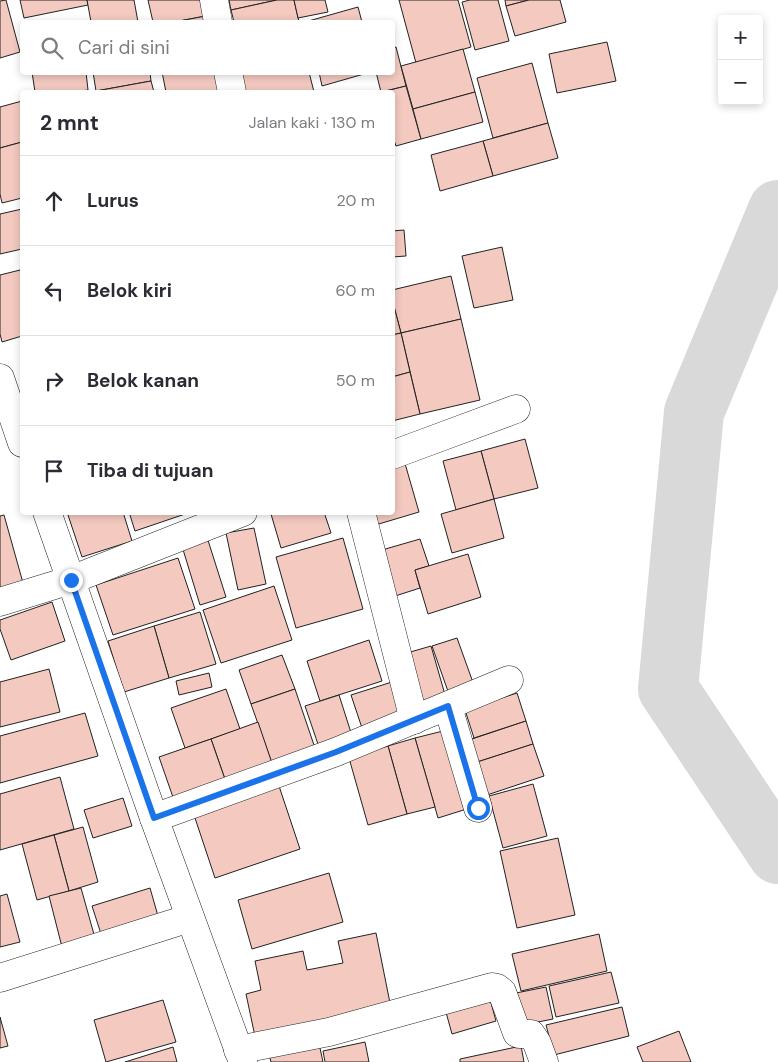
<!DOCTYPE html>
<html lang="id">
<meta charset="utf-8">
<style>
body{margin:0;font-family:"DM Sans",sans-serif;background:#f2f2f3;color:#2b2b33}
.controls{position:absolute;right:15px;top:15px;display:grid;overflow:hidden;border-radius:5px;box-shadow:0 2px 8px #0003}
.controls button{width:45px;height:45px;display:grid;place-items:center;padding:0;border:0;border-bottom:1px solid #e1e1e2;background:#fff;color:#2b2b33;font:25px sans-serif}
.stop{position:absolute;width:15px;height:15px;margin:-11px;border:4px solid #1a73e8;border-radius:50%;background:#fff}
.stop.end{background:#1a73e8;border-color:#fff;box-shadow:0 1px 5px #0008}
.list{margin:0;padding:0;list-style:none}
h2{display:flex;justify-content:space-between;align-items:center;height:65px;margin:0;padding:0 20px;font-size:21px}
h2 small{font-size:16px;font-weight:400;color:#7c7c81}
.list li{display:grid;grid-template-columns:32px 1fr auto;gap:15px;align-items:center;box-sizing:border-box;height:90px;padding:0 20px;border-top:1px solid #e1e1e2}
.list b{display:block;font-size:19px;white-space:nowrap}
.list em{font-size:16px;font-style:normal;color:#7c7c81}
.icon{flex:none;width:28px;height:28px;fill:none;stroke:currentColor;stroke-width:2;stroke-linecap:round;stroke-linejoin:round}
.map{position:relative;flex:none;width:778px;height:1062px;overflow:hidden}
.search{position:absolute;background:#fff;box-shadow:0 2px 8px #0003;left:20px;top:20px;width:375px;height:55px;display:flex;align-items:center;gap:12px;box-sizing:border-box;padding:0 18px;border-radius:5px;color:#7c7c81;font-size:19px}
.panel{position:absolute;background:#fff;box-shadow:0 2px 8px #0003;left:20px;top:90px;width:375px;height:425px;border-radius:5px}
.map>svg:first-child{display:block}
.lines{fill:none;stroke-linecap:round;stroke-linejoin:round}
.river{stroke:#d9d9d9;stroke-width:60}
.building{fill:#f3c9c0;stroke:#222}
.street-casing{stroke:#222;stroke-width:29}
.secondary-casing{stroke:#222;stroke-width:29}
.street{stroke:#fff;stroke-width:28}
.secondary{stroke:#fff;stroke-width:28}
.route{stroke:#1a73e8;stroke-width:6}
</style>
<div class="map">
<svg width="778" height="1062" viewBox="0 0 778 1062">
<rect width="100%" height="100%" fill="#fff"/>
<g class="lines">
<!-- river -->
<path class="river" d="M778,210L694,412L668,689L778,854"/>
</g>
<!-- building -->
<g class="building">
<path d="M6,0L20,52L0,58V1Z"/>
<path d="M20,0H87L88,5L24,18Z"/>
<path d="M87,0H134L138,22H91Z"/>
<path d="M148,0H208L211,15L174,22H153Z"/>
<path d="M229,0H277L231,10Z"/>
<path d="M277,0H294L299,22H234L231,10Z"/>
<path d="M294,0H325L328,12L298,18Z"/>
<path d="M399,0H458L471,47L416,63Z"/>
<path d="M470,0H498L509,41L475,50L462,2Z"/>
<path d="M505,0H529L506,6Z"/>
<path d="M529,0H560L566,22L515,36L506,6Z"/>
<path d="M358,7L362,22H305Z"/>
<path d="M211,15L213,22H174Z"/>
<path d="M607,42L616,81L557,93L549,54Z"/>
<path d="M396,47L406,86L381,92L376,72H392V48Z"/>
<path d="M463,49L475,92L413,109L401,66Z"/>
<path d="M532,63L548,123L493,138L477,78Z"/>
<path d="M32,72H86L88,90L73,92H35Z"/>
<path d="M93,72H150L151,81L96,91Z"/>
<path d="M162,72H222L226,92H166Z"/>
<path d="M239,72H309L314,92H243Z"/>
<path d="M319,72H371L322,86Z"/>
<path d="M151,81L154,92H97L96,91Z"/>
<path d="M406,86L421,139L396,146L392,134V92H382Z"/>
<path d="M475,92L483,122L421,139L413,109Z"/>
<path d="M22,101V142L0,148V107Z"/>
<path d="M548,123L558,158L493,176L483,141Z"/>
<path d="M483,141L493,176L440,191L431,155Z"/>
<path d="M22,142V198L2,203L0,194V148Z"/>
<path d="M22,209V249L0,254V214Z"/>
<path d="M404,230L406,256L392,257V231Z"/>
<path d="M502,247L513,300L474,308L462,256Z"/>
<path d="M20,270L22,278V336L2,342L0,334V275Z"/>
<path d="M451,276L461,319L401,333L392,299V290Z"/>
<path d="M392,299L401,333L392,335Z"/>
<path d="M461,319L480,400L420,414L401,333Z"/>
<path d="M401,333L410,372L392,377V335Z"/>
<path d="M410,372L420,414L392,421V377Z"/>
<path d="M525,439L538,488L494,499L481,451Z"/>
<path d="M481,451L494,499L456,510L443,461Z"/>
<path d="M404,460L419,512L372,526L368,512H392V464Z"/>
<path d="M494,499L504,538L452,553L441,514Z"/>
<path d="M67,512H123L132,541L82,557Z"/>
<path d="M129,512H191L135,531Z"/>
<path d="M275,512H324L331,533L281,548L271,514Z"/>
<path d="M4,515L25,590L0,596V516Z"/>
<path d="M254,528L266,584L238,590L226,533Z"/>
<path d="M206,534L226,597L200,605L181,543Z"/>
<path d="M343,538L363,609L296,628L276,557Z"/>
<path d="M420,539L429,566L415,570L420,588L389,598L375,552Z"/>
<path d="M468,554L481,597L428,614L415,570Z"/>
<path d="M178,558L195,609L113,635L96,585Z"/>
<path d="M274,586L292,640L221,663L203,610Z"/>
<path d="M52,602L65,641L11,660L0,629V620Z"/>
<path d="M200,612L216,664L169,678L154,626Z"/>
<path d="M154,626L169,678L124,692L108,641Z"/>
<path d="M457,638L475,688L450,697L432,646Z"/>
<path d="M369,640L382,681L320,701L307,661Z"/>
<path d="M431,646L448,705L418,714L400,655Z"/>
<path d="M282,655L295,689L251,704L239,670Z"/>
<path d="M49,669L60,712L0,727V682Z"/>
<path d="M209,673L212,687L179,695L176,681Z"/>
<path d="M395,681L408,719L364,734L351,695Z"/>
<path d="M226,689L240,729L185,748L171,708Z"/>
<path d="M295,689L317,754L274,769L251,704Z"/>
<path d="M517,693L526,721L474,738L465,710Z"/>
<path d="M339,695L354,742L321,753L305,706Z"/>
<path d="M85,713L98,756L0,783V736Z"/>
<path d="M526,721L533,744L471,764L463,742Z"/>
<path d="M258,722L274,769L227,785L211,739Z"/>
<path d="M447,730L470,808L438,818L415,738Z"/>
<path d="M415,738L435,807L407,814L388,746Z"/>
<path d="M211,739L227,785L175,803L159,757Z"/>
<path d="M533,744L544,776L481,797L471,764Z"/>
<path d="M388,746L407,814L368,825L349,758Z"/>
<path d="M60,777L74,829L0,850V794Z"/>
<path d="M533,784L547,836L503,848L489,796Z"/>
<path d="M279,786L300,849L215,878L194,815Z"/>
<path d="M123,798L132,826L93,838L84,810Z"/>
<path d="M83,827L98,882L69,891L54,835Z"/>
<path d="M54,835L69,891L37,900L22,844Z"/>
<path d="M558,838L575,915L517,928L500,851Z"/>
<path d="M329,873L343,922L252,949L238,900Z"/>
<path d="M81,888L95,938L62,947L49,896Z"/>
<path d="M150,888L160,923L103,940L92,906Z"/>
<path d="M7,894L20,942L0,947V896Z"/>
<path d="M376,933L392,1013L256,1041L246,994L261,990L255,961L303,951L307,970L343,963L338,941Z"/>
<path d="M599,934L607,971L521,991L512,954Z"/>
<path d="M611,972L619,1003L556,1017L549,986Z"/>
<path d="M546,987L553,1019L518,1026L511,994Z"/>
<path d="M488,992L496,1021L452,1034L444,1005Z"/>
<path d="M163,1000L176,1042L106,1062L94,1020Z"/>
<path d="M622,1007L629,1036L554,1055L546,1025Z"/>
<path d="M0,1017L8,1046L0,1048Z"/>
<path d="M679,1031L691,1062H643L637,1047Z"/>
<path d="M318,1039L323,1062H271L268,1050Z"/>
<path d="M365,1042L369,1062H325L323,1051Z"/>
<path d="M521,1046L524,1062H460V1059Z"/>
<path d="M173,1047L177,1062H125Z"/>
</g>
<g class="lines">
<!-- street casing -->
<g class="street-casing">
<g id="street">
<path d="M214,0L218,22"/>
<path d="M228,72L232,92"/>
<path d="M392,455L516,409"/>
<path d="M361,512L414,720"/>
<path d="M0,602L71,580L243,512"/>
<path d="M448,707L478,808"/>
<path d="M154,818L336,752L509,680"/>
<path d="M0,978L190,918"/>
<path d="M238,1050L329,1032L492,987L497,988L502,992L517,1033L519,1034H531L537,1043L544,1062"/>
</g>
</g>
<!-- secondary casing -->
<g class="secondary-casing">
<g id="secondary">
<path d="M0,378L22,443"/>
<path d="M47,512L154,818L243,1062"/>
</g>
</g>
<!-- street -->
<use href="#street" class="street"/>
<!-- secondary -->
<use href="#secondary" class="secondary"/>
</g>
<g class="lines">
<!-- route -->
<path class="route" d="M71,580L154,818L336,752L448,706L478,808"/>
</g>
</svg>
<div class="controls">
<button>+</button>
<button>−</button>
</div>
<div class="stop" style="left:478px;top:808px"></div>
<div class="stop end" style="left:71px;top:580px"></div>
<div class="search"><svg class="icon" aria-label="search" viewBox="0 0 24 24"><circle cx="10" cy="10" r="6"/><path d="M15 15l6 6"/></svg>Cari di sini</div>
<section class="panel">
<h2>2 mnt<small>Jalan kaki · 130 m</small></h2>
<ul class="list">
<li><svg class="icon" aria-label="ahead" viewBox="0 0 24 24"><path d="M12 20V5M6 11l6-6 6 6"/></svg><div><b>Lurus</b></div><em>20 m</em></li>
<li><svg class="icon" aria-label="left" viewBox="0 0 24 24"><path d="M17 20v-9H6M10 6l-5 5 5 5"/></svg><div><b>Belok kiri</b></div><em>60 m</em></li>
<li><svg class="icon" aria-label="right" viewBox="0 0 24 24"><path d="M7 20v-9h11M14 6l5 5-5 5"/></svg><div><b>Belok kanan</b></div><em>50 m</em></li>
<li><svg class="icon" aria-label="arrive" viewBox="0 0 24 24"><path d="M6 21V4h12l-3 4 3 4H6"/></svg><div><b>Tiba di tujuan</b></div></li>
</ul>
</section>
</div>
